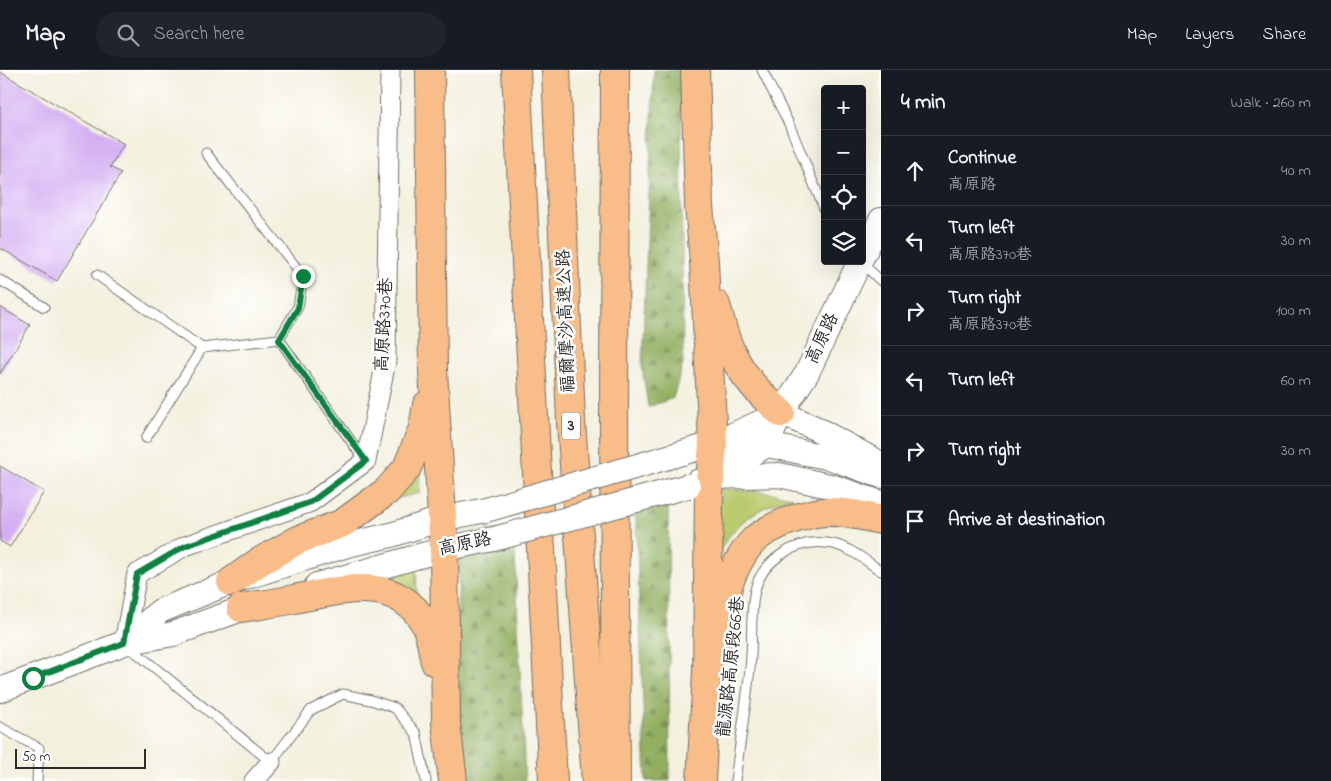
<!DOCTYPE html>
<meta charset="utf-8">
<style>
body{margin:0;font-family:"Indie Flower","LXGW WenKai TC",sans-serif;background:#20242c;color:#f1f3f6}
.controls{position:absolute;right:15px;top:15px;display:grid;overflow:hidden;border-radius:5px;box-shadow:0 5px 20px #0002}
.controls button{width:45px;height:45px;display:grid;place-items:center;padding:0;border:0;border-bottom:1px solid #363941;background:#171b24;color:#f1f3f6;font:25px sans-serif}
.scale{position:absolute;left:15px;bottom:12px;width:131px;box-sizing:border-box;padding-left:5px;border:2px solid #2b2b2b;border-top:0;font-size:14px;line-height:18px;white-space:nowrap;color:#2b2b2b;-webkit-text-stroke:4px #fff;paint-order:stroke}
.stop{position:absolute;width:15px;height:15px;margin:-11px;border:4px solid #0b8043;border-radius:50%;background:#fff}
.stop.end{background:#0b8043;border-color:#fff;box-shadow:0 1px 5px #0008}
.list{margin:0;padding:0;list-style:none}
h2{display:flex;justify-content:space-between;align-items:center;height:65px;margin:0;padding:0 20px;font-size:21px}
h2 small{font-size:16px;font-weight:400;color:#9ea1a6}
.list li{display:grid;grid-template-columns:32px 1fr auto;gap:15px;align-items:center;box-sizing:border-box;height:70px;padding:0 20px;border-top:1px solid #363941}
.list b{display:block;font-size:19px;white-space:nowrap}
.list p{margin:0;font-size:16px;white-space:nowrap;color:#9ea1a6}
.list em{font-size:16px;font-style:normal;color:#9ea1a6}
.icon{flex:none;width:28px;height:28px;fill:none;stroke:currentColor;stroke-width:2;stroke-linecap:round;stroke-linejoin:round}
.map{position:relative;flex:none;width:881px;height:711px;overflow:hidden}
header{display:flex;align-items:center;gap:30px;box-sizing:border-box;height:70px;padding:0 25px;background:#171b24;border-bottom:1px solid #363941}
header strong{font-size:24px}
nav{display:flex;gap:28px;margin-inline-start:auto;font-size:18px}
.search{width:350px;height:45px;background:#20242c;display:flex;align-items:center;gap:12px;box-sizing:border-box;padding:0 18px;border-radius:28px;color:#9ea1a6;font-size:19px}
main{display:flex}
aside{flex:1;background:#171b24}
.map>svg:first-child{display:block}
.grass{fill:#b9cb6e;stroke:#727b4c}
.forest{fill:url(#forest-firs);stroke:#5e6d46}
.building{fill:#d3aef1}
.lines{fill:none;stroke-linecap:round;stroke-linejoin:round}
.service-casing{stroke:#71706a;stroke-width:11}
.minor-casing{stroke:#71706a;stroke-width:21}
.tertiary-casing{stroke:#71706a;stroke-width:26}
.motorway-casing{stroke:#71706a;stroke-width:30}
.service{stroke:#fff;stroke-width:9}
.minor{stroke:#fff;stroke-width:19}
.tertiary{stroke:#fff;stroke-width:24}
.motorway{stroke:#f8bd89;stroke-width:28}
.tertiary-bridge-casing{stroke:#71706a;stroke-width:26;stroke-linecap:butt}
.tertiary-bridge{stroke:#fff;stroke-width:24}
.route{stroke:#0b8043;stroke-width:6}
.labels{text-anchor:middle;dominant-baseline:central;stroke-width:5;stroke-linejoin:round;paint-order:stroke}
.shield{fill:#fff;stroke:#6b6b6b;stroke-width:1}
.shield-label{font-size:16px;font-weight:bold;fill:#2b2b2b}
.street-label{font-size:18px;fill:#2b2b2b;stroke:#fff}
</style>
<header>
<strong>Map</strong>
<div class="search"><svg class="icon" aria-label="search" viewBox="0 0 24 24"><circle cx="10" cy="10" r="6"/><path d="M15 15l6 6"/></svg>Search here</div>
<nav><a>Map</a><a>Layers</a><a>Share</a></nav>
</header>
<main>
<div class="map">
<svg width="881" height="711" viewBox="0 0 881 711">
<defs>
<pattern id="forest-firs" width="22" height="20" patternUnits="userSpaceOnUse" patternTransform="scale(1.25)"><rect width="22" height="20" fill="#92af61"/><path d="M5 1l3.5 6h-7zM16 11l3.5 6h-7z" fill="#778f50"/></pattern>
</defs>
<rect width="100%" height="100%" fill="#fff"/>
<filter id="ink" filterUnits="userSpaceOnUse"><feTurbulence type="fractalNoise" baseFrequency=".02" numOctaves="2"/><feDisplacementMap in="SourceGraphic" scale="10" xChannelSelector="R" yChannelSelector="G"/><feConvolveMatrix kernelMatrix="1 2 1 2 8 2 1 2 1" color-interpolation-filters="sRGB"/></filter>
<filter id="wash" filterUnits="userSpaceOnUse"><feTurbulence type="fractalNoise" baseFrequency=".0096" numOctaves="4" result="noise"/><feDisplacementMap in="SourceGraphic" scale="20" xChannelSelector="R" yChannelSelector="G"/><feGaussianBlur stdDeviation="1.12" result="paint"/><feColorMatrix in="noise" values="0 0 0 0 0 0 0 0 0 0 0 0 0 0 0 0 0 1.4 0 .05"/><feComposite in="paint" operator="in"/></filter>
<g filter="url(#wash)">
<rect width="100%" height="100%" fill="#f3f0de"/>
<!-- grass -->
<g class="grass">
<path d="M419,396L420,423L386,431Z"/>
<path d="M720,419L759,421L793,427C761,435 733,453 719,483Z"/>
<path d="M416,498L417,529L404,515L386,507Z"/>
</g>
<!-- forest -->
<g class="forest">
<path d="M654,0H681L683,294L673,328L648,337L642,296Z"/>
<path d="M668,411L670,711H646L635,427Z"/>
<path d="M514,459L525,711H468L454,643L460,460Z"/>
</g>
<g id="blocks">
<!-- building -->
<g class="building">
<path d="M0,2L124,74L110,97L121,103L57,211L0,178Z"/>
<path d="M0,237L30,255L0,304Z"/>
<path d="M0,396L44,422L10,477L0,471Z"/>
</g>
</g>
</g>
<g filter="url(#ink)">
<use href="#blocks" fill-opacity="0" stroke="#71706a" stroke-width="1"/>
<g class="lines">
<!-- service casing -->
<g class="service-casing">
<g id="service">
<path d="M762,0L789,54L825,141"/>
<path d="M206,83L303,206L298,237L279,269L365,391"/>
<path d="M860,191L881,211"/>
<path d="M97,205L202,278L279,269"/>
<path d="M0,210L44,237"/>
<path d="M146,368L202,278"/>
<path d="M128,576L271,692L311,640L343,624L371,630L395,638L416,663L426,711"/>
<path d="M0,657L39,678L37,711"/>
<path d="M735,711C740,673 746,636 750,598C753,574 750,549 754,525C759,492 795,469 827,473C847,475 865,490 881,501"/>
</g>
</g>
<!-- minor casing -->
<g class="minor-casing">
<g id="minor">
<path d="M124,573L137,504L185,476L311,432L366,391L386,291L390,0"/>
<path d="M254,711L271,692"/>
</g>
</g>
<!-- tertiary casing -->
<g class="tertiary-casing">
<g id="tertiary">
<path d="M862,187L881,150"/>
<path d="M781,343L815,358L881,394"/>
<path d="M713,374L767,375L831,388L881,406"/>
<path d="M682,383L713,374L781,343"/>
<path d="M715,407L779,405L834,417L881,433"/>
<path d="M697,412L711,407L767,375L781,343L807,303L860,191"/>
<path d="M317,515L444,479L494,469"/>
<path d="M125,572L160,541L231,512L347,475L391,465L441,449L486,440"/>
<path d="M0,620L124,573L173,564L258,533"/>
</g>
</g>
<!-- motorway casing -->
<g class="motorway-casing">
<g id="motorway">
<path d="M430,0L433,301L444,479L446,653L453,711"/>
<path d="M516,0L553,711"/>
<path d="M556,0L571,351L596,711"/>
<path d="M615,0L614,345L616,711"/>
<path d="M695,0L699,136L704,192L713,374L709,424L707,601L701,711"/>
<path d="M716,235C721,251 724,269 732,283C743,307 761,325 781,343"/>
<path d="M231,512L259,492L298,470L343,453L387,421L407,398L423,358L427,335"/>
<path d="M241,538C259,535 277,533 294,529C340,521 394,503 424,552C431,563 432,579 435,592"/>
<path d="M723,563C725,548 724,531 728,517C732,502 743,481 754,470C769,456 803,444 824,442C844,441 862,446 881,450"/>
</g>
</g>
<!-- service -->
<use href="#service" class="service"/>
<!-- minor -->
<use href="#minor" class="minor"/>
<!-- tertiary -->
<use href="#tertiary" class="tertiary"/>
<!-- motorway -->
<use href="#motorway" class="motorway"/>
<!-- tertiary-bridge casing -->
<g class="tertiary-bridge-casing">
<g id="tertiary-bridge">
<path d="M486,440L682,383"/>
<path d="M494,469L688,416"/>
</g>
</g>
<!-- tertiary-bridge -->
<use href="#tertiary-bridge" class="tertiary-bridge"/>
</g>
</g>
<g class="lines" filter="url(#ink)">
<!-- route -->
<path class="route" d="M33,608L124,573L137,504L185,476L311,432L366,391L279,270L298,238L303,206"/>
</g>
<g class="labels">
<!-- shield labels -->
<rect class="shield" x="562" y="342.5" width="18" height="27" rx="4"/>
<g class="shield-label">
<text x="571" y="356">3</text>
</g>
<!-- street labels -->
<g class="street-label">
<text transform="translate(567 251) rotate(-92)">福爾摩沙高速公路</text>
<text transform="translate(385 255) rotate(-87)">高原路370巷</text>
<text transform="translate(823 269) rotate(-65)">高原路</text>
<text transform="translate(465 475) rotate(-12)">高原路</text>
<text transform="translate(732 597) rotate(-84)">龍源路高原段66巷</text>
</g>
</g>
</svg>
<div class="controls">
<button>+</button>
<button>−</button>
<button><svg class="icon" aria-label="locate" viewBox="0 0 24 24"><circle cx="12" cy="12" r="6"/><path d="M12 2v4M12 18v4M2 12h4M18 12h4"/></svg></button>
<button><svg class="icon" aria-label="layers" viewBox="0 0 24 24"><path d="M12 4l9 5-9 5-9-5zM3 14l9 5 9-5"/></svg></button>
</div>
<div class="scale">50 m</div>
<div class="stop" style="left:33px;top:608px"></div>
<div class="stop end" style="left:303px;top:206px"></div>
</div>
<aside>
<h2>4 min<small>Walk · 260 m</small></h2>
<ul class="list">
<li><svg class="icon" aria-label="ahead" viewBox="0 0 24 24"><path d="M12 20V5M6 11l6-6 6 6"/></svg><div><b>Continue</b><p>高原路</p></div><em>40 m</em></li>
<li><svg class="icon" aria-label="left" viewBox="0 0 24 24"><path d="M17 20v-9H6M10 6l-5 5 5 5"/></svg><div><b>Turn left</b><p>高原路370巷</p></div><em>30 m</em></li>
<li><svg class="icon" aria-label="right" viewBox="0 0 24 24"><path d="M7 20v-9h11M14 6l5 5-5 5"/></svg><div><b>Turn right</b><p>高原路370巷</p></div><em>100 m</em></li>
<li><svg class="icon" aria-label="left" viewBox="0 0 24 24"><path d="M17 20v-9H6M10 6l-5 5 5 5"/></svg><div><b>Turn left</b></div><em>60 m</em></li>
<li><svg class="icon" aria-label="right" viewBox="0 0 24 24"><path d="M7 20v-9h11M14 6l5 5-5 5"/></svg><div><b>Turn right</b></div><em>30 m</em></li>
<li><svg class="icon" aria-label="arrive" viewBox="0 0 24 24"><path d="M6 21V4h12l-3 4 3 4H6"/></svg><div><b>Arrive at destination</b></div></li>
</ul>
</aside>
</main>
